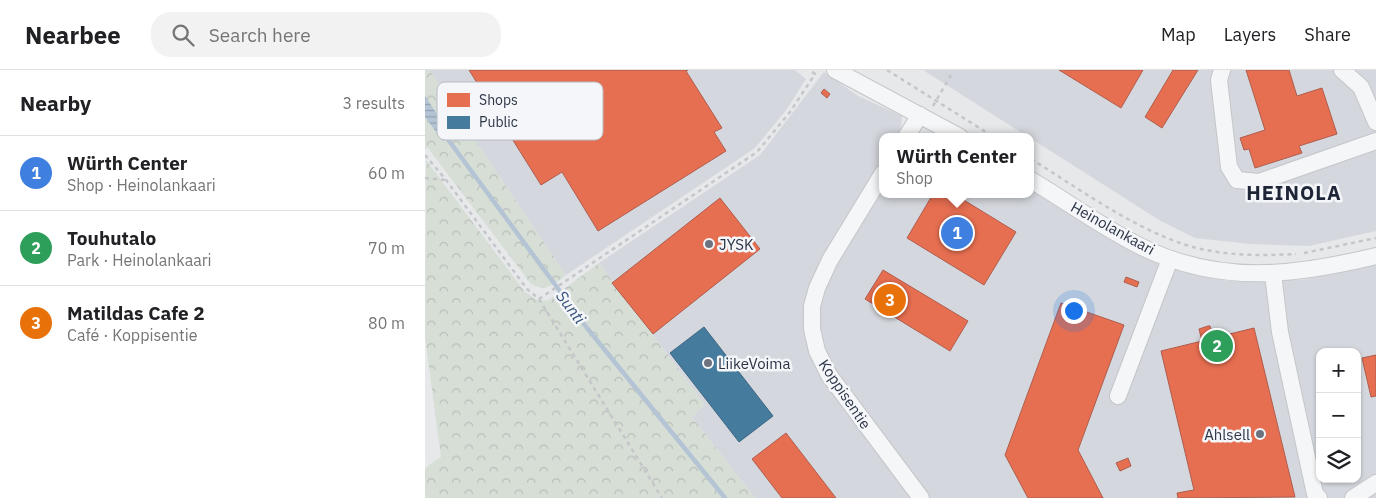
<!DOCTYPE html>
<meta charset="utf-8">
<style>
body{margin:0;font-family:"IBM Plex Sans",sans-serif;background:#f2f2f2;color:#202124}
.controls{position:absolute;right:15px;bottom:15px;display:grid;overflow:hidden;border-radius:10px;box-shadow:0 1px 4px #0004}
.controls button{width:45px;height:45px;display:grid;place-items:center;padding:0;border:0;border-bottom:1px solid #e0e0e0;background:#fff;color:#202124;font:25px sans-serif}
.you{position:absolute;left:648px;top:240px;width:18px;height:18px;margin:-12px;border:4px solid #fff;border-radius:50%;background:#1a73e8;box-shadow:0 0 0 8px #1a73e833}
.badge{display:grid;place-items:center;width:32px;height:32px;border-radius:50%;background:#6c737f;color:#fff;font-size:16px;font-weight:700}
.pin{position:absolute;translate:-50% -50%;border:2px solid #fff;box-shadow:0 1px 5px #0006}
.popup{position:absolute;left:454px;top:63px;width:155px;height:65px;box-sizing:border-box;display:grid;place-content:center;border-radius:10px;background:#fff;filter:drop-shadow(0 1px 4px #0005);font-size:16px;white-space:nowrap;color:#757577}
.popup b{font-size:19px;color:#202124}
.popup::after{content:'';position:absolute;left:50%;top:100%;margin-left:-10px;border:10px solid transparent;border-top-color:#fff}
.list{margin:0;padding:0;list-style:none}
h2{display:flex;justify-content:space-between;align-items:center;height:65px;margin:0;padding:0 20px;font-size:21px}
h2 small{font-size:16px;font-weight:400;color:#757577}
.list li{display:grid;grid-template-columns:32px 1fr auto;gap:15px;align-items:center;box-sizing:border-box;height:75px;padding:0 20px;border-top:1px solid #e0e0e0}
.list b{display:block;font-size:19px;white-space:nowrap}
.list p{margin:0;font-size:16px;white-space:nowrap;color:#757577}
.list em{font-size:16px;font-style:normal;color:#757577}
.icon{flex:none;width:28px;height:28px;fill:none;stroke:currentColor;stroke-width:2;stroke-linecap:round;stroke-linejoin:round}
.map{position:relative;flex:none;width:951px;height:428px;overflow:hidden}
header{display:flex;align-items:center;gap:30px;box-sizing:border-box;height:70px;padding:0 25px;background:#fff;border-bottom:1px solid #e0e0e0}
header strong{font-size:24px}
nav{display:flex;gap:28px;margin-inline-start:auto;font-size:18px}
.search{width:350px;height:45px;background:#f2f2f2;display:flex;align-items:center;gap:12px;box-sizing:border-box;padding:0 18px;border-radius:20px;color:#757577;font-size:19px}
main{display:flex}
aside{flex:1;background:#fff}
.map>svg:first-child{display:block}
.built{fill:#d4d7dd;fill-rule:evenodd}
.forest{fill:url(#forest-crowns)}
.water{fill:url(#water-rules)}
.shops{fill:#e76f51;stroke:#af5d4d}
.public{fill:#457b9d;stroke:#3d6683}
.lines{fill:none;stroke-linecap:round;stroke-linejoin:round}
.stream{stroke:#b4c4d5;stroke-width:4.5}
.minor-casing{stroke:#c4c6c8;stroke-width:18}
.path{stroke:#c5c6ca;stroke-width:2.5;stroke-dasharray:4 4;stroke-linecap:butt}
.minor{stroke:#f5f6f7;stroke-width:16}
.poi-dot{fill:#6c737f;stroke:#f4f6f9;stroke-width:2}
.labels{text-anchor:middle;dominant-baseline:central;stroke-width:5;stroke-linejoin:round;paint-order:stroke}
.street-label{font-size:15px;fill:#2b3445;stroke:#f4f6f9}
.poi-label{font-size:15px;fill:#2b3445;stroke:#f4f6f9;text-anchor:start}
.water-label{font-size:16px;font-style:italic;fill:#34527a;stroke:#f4f6f9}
.district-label{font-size:20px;font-weight:bold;letter-spacing:1px;fill:#1d2536;stroke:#f4f6f9}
.key{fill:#f4f6f9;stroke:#b8bcc3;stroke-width:1}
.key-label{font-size:14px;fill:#2b3445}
</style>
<header>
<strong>Nearbee</strong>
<div class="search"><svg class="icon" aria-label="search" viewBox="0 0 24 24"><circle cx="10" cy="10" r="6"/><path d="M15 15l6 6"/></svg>Search here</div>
<nav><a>Map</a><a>Layers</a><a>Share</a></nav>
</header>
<main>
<aside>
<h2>Nearby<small>3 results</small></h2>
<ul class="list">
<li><span class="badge" style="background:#3f7fe0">1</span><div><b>Würth Center</b><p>Shop · Heinolankaari</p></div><em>60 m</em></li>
<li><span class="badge" style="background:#2e9e5b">2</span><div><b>Touhutalo</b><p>Park · Heinolankaari</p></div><em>70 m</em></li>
<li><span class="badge" style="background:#e8710a">3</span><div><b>Matildas Cafe 2</b><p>Café · Koppisentie</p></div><em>80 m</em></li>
</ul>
</aside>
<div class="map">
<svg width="951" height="428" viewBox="0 0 951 428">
<defs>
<pattern id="forest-crowns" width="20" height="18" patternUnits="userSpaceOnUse" patternTransform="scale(1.25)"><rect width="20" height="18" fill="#d6ded6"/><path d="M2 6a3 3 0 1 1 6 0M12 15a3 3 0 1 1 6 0" fill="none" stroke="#b8bfb9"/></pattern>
<pattern id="water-rules" width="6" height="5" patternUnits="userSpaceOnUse" patternTransform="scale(1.25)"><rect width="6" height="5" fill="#b4c4d5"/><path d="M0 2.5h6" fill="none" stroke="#93a0af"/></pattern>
</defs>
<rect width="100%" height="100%" fill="#e6e8ea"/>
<!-- built -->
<g class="built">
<path d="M5,0H370L381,9L362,39L330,78L141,205L32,44Z"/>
<path d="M498,0H951V161L884,176L825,174L770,168L734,150Z"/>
<path d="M399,2L433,26L477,46L476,58L471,67H458V89L424,147L382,259L489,428H330L267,347L280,335L174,193L335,85Z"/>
<path d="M458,118V124H606V120L715,185L758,201L802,211L877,210L951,194V428H505L409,302L399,282L393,260V237L410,192ZM895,282H932V409H895Z"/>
</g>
<!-- forest -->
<g class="forest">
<path d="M0,0H5L32,44L141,205C128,215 121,222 106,214L3,78L0,79Z"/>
<path d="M1,90L100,222L114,231L124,230L174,193L280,335L267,347L330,428H0V398L16,387L0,267Z"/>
</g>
<!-- water -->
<path class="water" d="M0,26L26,65L18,71L0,47Z"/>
<!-- shops -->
<g class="shops">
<path d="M44,0H263L261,1L297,58L289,62L301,81L173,161L137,102L116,115Z"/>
<path d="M634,0H718L696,38Z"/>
<path d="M748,0H773L737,58L720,47Z"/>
<path d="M821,0H864L872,26L897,18L912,64L874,76L877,83L830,98L824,79L819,80L815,68L840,60Z"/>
<path d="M399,19L405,24L402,28L396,23Z"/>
<path d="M508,124H529L591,162L559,215L482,168Z"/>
<path d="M295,128L335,179L228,264L187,213Z"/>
<path d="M458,200L543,251L525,281L440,229Z"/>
<path d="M701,207L714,212L712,217L699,212Z"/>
<path d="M636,233L699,255L653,380L678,428H603L580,385Z"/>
<path d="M783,256H785L788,268L829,258L870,427L753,428L752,423L769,420L736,281L777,271L774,259Z"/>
<path d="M951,285V326L946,327L937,288Z"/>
<path d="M361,363L411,428H357L327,389Z"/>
<path d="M703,388L706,396L695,401L691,393Z"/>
</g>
<!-- public -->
<path class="public" d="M279,257L348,346L314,372L245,283Z"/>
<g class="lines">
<!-- stream -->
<path class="stream" d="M22,68L162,258L300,428"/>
<!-- minor casing -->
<g class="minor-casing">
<g id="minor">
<path d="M410,0L535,67"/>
<path d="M797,0L794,10L804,97L812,110L834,112L951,71"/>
<path d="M917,0L936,17L951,52"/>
<path d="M481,67L495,45"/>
<path d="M458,103L405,190L392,218L387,236V259L392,281L404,305L496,428"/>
<path d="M606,110C643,132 678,158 717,177C795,215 869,206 951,186"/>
<path d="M848,204L855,262L890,424L894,428"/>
<path d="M693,326L745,189"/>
<path d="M928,428L951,413"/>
</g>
</g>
<!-- path -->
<g class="path">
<path d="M462,0L569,67"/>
<path d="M508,36L526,5"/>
<path d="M0,85L21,110L102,219L114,229L332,82L365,42L390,4L385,0"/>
<path d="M606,89C653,118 702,154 755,173C792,186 833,186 871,184"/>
<path d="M0,108L21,110"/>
<path d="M879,183L951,168"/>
<path d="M114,229L237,428"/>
</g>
<!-- minor -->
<use href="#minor" class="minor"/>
</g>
<!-- markers -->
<g class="poi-dot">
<circle cx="284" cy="174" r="5"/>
<circle cx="283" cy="293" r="5"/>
<circle cx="835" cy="364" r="5"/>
</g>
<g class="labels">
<!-- street labels -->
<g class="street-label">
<text transform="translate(688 158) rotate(29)">Heinolankaari</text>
<text transform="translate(420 324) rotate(56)">Koppisentie</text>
</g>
<!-- poi labels -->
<g class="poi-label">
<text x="294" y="174">JYSK</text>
<text x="293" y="293">LiikeVoima</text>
<text x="825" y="364" text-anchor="end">Ahlsell</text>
</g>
<!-- water labels -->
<g class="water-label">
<text transform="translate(146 237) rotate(53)">Sunti</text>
</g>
<!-- district labels -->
<g class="district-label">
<text x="869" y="122">HEINOLA</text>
</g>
</g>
<!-- legend -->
<rect x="12" y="12" width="166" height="58" rx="8" class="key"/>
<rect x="22" y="23" width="23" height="14" fill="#e76f51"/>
<rect x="22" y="46" width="23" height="13" fill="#457b9d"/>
<g class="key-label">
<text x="54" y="35">Shops</text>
<text x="54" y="57">Public</text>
</g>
</svg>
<div class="controls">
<button>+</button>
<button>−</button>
<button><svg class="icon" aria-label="layers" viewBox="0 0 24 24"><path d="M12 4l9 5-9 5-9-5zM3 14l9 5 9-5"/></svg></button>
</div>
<div class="you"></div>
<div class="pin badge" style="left:532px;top:163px;background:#3f7fe0">1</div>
<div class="popup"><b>Würth Center</b>Shop</div>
<div class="pin badge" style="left:792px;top:276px;background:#2e9e5b">2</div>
<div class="pin badge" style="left:465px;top:230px;background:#e8710a">3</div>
</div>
</main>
